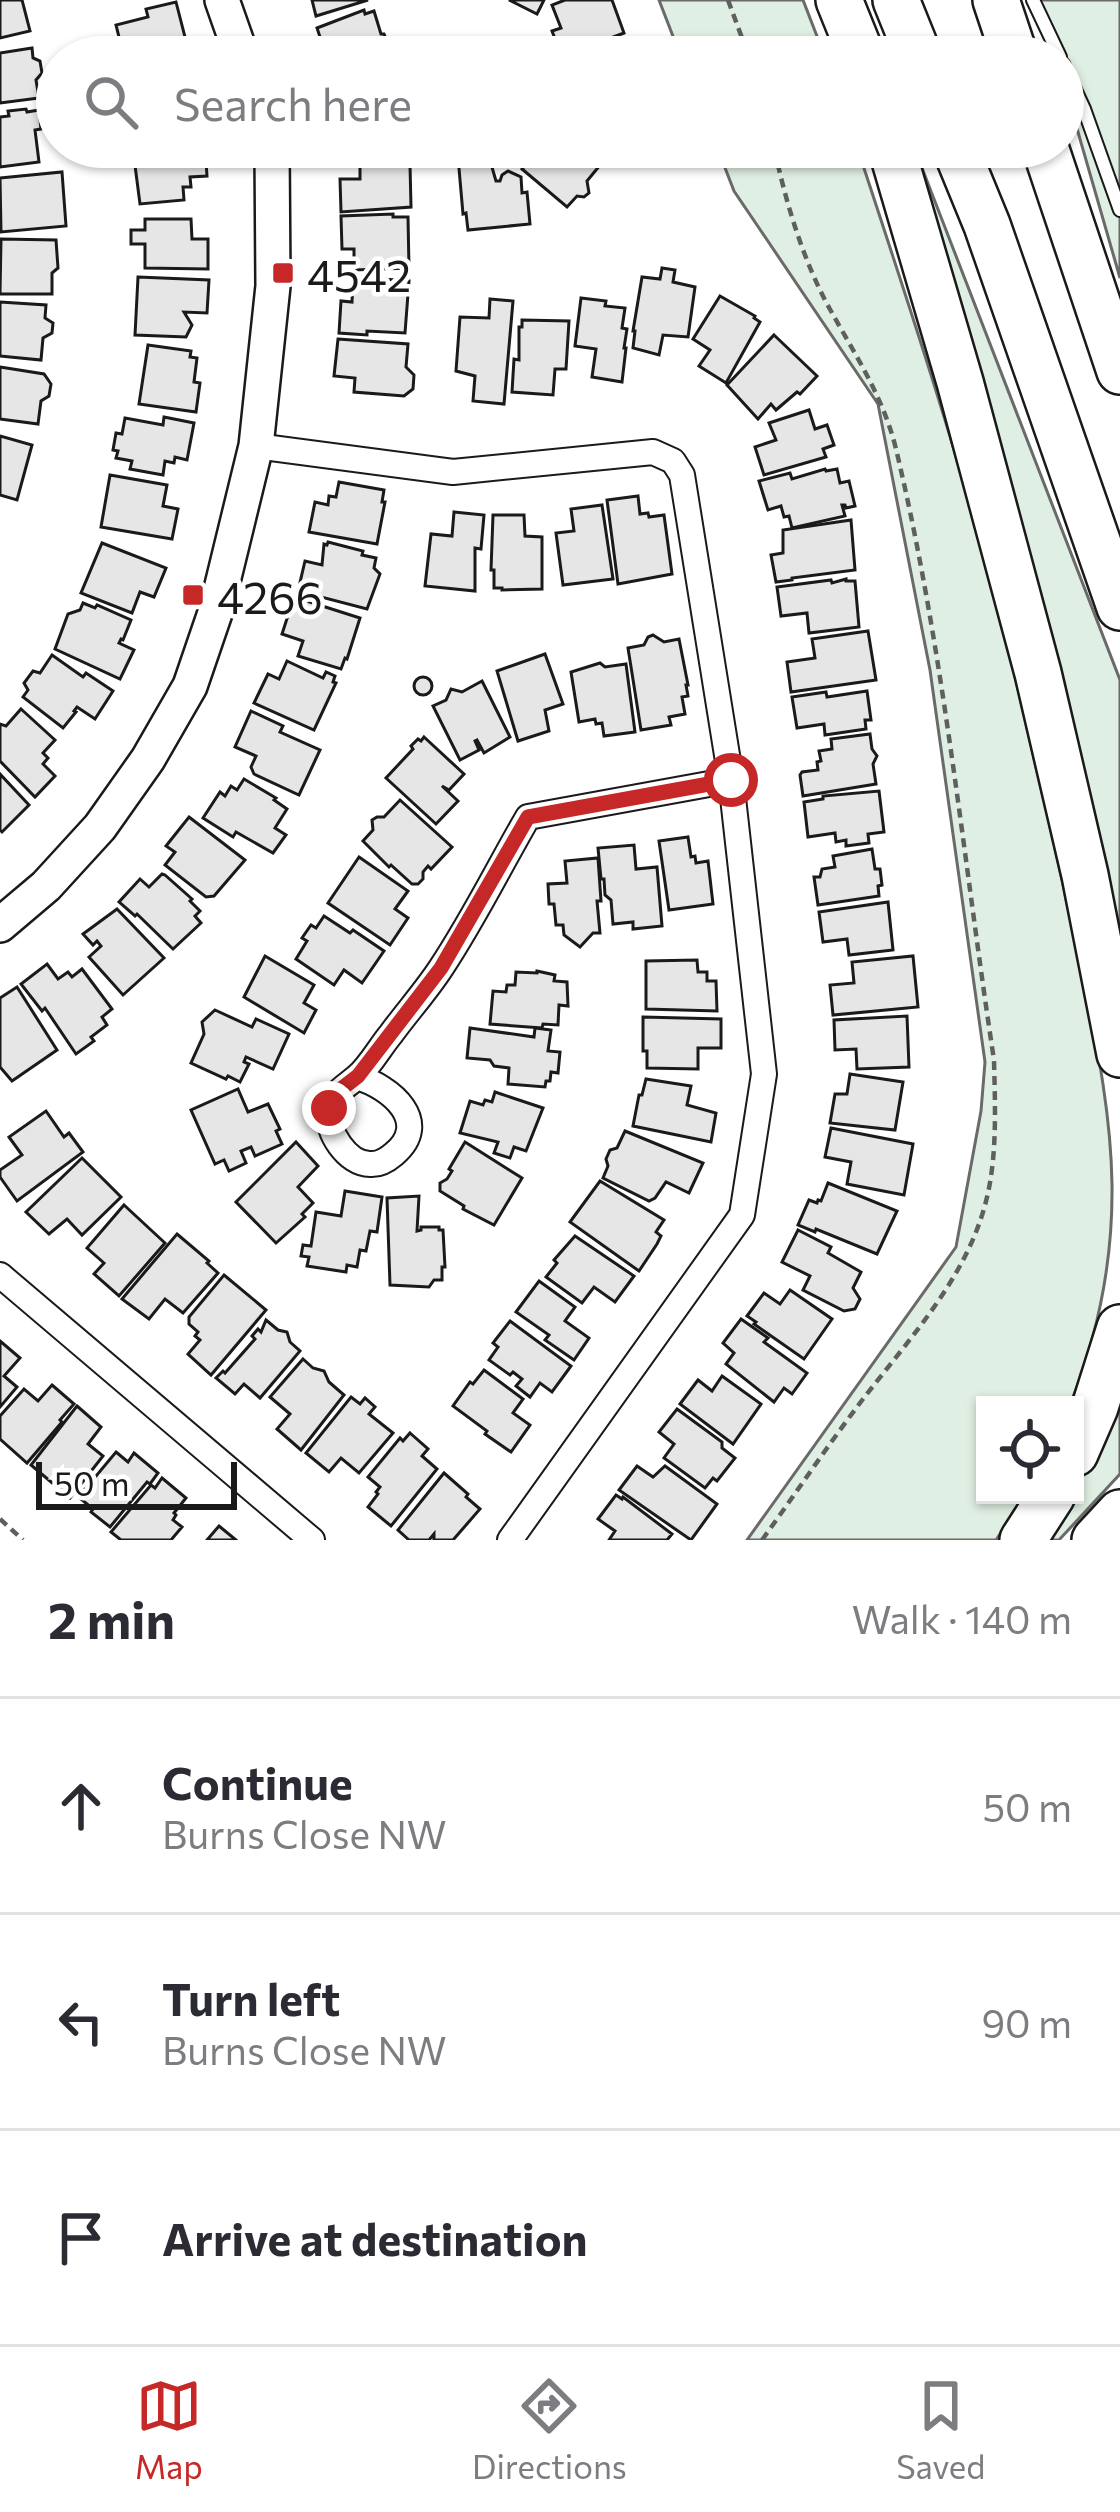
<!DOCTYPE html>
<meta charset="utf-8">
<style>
body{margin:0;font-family:Commissioner,sans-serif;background:#f7f7f7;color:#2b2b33}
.controls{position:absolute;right:36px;bottom:36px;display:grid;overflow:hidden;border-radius:0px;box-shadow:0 3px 9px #0004}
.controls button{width:108px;height:108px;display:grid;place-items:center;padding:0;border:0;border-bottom:3px solid #e1e1e2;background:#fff;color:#2b2b33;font:60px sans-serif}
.scale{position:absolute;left:36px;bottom:30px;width:201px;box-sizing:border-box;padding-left:12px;border:6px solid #1a1a1a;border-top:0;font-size:33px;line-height:42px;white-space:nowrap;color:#1a1a1a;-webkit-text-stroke:9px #fff;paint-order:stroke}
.stop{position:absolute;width:36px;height:36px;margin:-27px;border:9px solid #c62828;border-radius:50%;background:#fff}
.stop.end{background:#c62828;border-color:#fff;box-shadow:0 3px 12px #0008}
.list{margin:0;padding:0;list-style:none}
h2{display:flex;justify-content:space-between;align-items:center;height:156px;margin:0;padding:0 48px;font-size:51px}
h2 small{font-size:39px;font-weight:400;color:#7c7c81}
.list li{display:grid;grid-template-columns:78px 1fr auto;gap:36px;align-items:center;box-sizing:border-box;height:216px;padding:0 48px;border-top:3px solid #e1e1e2}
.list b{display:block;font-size:45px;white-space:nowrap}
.list p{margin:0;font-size:39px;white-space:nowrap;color:#7c7c81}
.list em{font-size:39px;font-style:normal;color:#7c7c81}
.icon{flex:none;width:66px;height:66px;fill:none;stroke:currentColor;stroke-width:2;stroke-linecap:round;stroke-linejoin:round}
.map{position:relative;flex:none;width:1120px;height:1540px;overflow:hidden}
.search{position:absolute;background:#fff;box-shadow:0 3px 9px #0004;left:36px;right:36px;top:36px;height:132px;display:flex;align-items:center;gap:30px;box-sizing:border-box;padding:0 42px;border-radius:66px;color:#7c7c81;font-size:45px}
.sheet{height:804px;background:#fff}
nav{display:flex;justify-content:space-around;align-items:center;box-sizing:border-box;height:168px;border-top:3px solid #e1e1e2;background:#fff;font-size:33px;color:#7c7c81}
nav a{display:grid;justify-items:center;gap:6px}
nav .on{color:#c62828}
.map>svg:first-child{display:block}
.green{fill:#e0efe3;stroke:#6a6a6a;stroke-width:3}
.building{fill:#e6e6e6;stroke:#1a1a1a;stroke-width:3}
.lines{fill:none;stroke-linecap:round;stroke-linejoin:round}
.lane-casing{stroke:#1a1a1a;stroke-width:16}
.street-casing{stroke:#1a1a1a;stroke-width:28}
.secondary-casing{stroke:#1a1a1a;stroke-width:38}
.highway-casing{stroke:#1a1a1a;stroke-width:50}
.path{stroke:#5f5f5f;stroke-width:4.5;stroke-dasharray:9 6;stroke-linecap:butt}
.lane{stroke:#fff;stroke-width:12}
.street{stroke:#fff;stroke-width:24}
.secondary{stroke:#fff;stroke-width:33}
.highway{stroke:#fff;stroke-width:45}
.route{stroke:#c62828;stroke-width:15}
.poi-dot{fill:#c62828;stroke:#fff;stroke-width:4.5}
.labels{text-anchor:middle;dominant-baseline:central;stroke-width:9;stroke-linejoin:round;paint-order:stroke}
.poi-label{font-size:45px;fill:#1a1a1a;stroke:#fff;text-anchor:start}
</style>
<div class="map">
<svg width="1120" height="1540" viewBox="0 0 1120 1540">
<rect width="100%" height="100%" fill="#fff"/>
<!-- green -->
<g class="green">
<path d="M659,0H803L825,57H681Z"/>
<path d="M1040,0H1120V278Z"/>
<path d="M717,147H857C906,296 956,446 996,597C1014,668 1029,739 1046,809C1060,868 1072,927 1085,986C1098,1051 1111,1117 1112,1184C1113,1260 1098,1335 1070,1405H985V1495H1026L996,1540H747L956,1247L981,1111L985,1062L930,670L878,404L734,191Z"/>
<path d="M922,168L1120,680V977L913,170Z"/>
<path d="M1120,1378V1474L1059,1540H1041L1069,1495H1075V1484L1092,1450Z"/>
</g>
<!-- building -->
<g class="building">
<path d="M0,0H22L30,31L0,38Z"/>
<path d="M312,0H368L316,16Z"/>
<path d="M509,0H544L537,14Z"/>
<path d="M565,0H612L624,33L592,45L594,51L578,57H562L552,31L561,28L552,5Z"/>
<path d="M176,2L186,41L175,44L177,51L172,52L173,57H124L116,25L148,17L146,9Z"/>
<path d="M364,10L365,14L374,11L381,34H384L394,57H339L337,52L326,55L317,28Z"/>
<path d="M32,48L33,58L40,61L42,73L36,80L39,98L0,103V53Z"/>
<path d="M26,109L27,112L39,110L41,129L35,130L39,162L0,167V117L9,116L8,111Z"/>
<path d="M168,147H205L207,176L190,177L191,187H183L184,200L140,204L133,150Z"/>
<path d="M534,147H581L601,164L587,181L589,193L584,197L577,196L567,207L522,169L538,151Z"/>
<path d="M405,154L406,165H410L411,207L341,212L340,179H360V156Z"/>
<path d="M479,155L480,158L489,157L496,181H500L502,175L508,171L521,177L522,193L527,192L530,224L468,230L466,213L463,214L458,157Z"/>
<path d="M62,172L66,226L1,232L0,178Z"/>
<path d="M393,214V217H408L409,268L354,270V249H342L341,216Z"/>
<path d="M145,219H191L192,239H208V269L145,268V244H131V230H145Z"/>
<path d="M1,239L56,240L58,268L52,273V294H0Z"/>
<path d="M662,268L675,270L673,282L695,287L688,337L663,335L659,355L633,348L635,331H633L642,277L660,279Z"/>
<path d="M138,277L209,280L207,313L184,312L192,325L186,337L135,335Z"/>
<path d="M353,277L409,281L405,333L367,331V335L339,333L341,301L352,302Z"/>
<path d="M720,296L755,316L754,318L760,322L726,383L699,366L710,350L693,339Z"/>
<path d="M581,298L606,301L605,306L625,308L622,328L627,329L624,348H626L622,382L592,377L596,349L575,346Z"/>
<path d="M490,299L513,301L504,404L473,401L475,376L456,371L460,317L489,318Z"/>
<path d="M0,302L46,305L45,318L53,323L52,333L43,338L41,360L0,356Z"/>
<path d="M522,320L569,321L566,369H555L553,395L512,392L514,359L519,360V327H522Z"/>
<path d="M774,335L817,376L800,394L797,392L776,410L771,404L758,419L727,385Z"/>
<path d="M338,339L408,344L406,367L414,375L413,389L404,396L354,392L355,378L334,376Z"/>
<path d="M148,345L191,351L190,357L197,358L194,382L200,383L196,412L139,404Z"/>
<path d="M0,367L44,374L51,384L49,396L41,401L38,424L0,419Z"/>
<path d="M809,410L815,429L827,425L834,445L823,449L826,457L764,475L755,447L776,440L769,423Z"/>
<path d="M164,417L194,423L187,460L175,457L174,463L165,461L163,475L130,469L132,461L116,458L118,451L113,450L116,433L122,434L125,418L163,425Z"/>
<path d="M0,436L32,445L17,500L0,495Z"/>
<path d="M825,469L826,471L837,469L840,483L849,481L855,506L846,508L845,505H842L845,516L792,528L789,516L784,517L781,506L768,510L759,481L790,473L792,479Z"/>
<path d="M110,475L167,485L163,506L178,509L172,539L101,527Z"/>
<path d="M339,482L384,490L382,502H385L377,544L309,532L315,502L328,505L329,496L336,497Z"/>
<path d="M638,496L640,514L648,513L649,517L664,515L672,574L618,584L607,500Z"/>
<path d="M602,505L613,579L563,585L556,533L574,531L571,509Z"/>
<path d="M454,512L484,515L481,549L475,548V591L425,586L431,534L452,536Z"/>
<path d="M493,515H524L525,536L542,537V589L502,590V588H494V570H491Z"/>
<path d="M851,520L855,570L792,578V580L776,582L771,555L783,553V530Z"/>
<path d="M328,542L363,551L362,555L376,558L374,568L380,574L367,609L298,591L305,561L322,565L324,544L327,545Z"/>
<path d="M102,543L166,568L154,597L140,592L132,613L81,593Z"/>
<path d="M846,579V581H855L859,627L809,633L807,613L781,616L777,587L831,580L832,583Z"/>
<path d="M294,597L360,618L347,659L345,658L341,669L298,656L303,641L282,634Z"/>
<path d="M83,603L95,608L97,605L131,620L123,640L121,639L119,643L134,650L120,679L55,649L68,614L80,610Z"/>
<path d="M868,631L876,680L791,692L787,662L815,658L812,639Z"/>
<path d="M653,635L664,642L679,639L688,685H686L688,696L682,697L685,714L669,717L671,725L641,730L628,648L644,645L648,637Z"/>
<path d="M545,654L563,704L545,710L549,731L518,741L497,671Z"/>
<path d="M52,655L83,677L86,673L113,691L95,719L77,707L74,711L76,712L63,728L23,697L28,690L24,683L33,671L40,673Z"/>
<path d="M287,661L323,678L326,672L335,676L333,682L336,683L314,730L254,703L268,674L279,679Z"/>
<path d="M600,663L605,667L626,664L635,732L604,736L602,723L596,724L595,719L579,722L571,672Z"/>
<circle cx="423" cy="686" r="9"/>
<path d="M482,681L510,737L484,753L477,740L475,741L479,750L460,760L433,706L446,700L451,689L462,692Z"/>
<path d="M867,691L871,720H865L866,729L825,735L824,724L797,728L792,697L826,692L827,697Z"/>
<path d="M21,709L55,740L43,753L48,758L43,764L55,776L35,797L0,761V724L6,726Z"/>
<path d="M251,711L283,726L280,732L320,750L299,795L254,774L251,767L256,756L235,747Z"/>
<path d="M870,734L872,749L877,756L873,764L876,784L803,796L800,775L802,772L818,770L817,762L821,761L819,751L832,749L831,739Z"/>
<path d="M424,737L464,774L449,790L442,786L458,801L436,824L386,778L413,749L411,746L418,739L421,741Z"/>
<path d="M0,774L29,805L2,832L0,830Z"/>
<path d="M244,779L276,798L274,800L287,809L275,828L286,835L273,853L236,832L233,837L203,818L220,792L225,796L231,786L237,790Z"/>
<path d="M879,791L884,832L868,834L869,843L846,846V840L836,842L835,833L808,837L804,802L823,799V796Z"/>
<path d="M400,800L452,847L431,869L428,866L423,872V879L418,884H412L391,865L389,867L363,841L373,830L372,820L377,817H384Z"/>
<path d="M189,817L245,860L214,896L206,897L165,865L175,852L166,846Z"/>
<path d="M688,837L691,857L695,856L696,863L708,861L713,904L669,910L659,841Z"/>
<path d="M634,845L636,869L657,867L662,926L633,929V922L613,924L611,900L605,895L604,879H601L598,848Z"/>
<path d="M872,849L875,869H880L882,885L878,886L879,896L818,905L814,877H820L822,869L835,867L833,856Z"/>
<path d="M359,857L408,891L395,909L408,918L390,945L328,903Z"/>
<path d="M598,858L601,901H597L600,933H593L580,947L564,935L563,925H556L554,904H549L548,884L567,883L565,861Z"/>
<path d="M162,874L165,875L192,899L190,901L200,911L195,916L201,923L173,949L137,914L135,916L119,902L140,879L149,887Z"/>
<path d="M888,902L893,950L849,955L847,939L823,942L819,912Z"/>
<path d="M117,909L164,958L123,995L89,957L101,946L97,941L93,945L83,934Z"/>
<path d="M324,916L350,933L353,930L384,951L362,983L344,970L334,985L296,959L307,941L302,938L311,925L316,928Z"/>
<path d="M265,956L314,985L304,1003L316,1010L304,1033L244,997Z"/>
<path d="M913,956L918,1007L833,1015L830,985L854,983L852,962Z"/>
<path d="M697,960L698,972H707V981H716L717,1011L646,1009V961Z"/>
<path d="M47,964L58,979L68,972L72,977L82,969L112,1009L102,1017L107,1025L91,1037L94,1041L76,1054L45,1008L42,1011L21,984Z"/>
<path d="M537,971L555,975L554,981L567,982L568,1006L559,1005L558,1025L543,1024L542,1028L490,1024L493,991L506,992L507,985H515L516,972L537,973Z"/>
<path d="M17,987L57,1050L12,1081L0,1067V998Z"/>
<path d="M215,1010L252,1027L256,1019L289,1034L273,1069L246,1057L244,1062L249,1064L240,1082L228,1076L226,1079L191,1063L204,1034L202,1022Z"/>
<path d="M907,1016L909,1067L857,1069L856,1049L835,1050L834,1020Z"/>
<path d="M643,1017L721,1019V1048H698V1069L647,1068V1051H643Z"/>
<path d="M470,1028L534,1037L535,1028L551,1030L548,1051L560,1052L558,1073L551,1072L550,1081H546L545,1087L508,1084L509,1068L494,1066L490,1060L467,1058Z"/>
<path d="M850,1074L903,1082L895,1130L830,1123L835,1094H847Z"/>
<path d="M646,1079L691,1086L687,1105L716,1113L711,1142L633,1126L639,1095H642Z"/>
<path d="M238,1089L248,1112L268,1104L280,1129L276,1131L282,1144L255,1156L251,1147L241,1151L246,1163L229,1171L224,1160L215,1164L191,1110Z"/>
<path d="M495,1092L543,1108L526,1151L514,1147L510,1158L494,1153L498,1142L460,1133L470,1101L483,1105L485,1100L492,1102Z"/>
<path d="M46,1111L64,1137L69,1133L83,1152L17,1201L0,1177V1170L22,1155L9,1137Z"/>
<path d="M831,1128L913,1144L904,1195L847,1184L851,1162L825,1157Z"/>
<path d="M625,1131L703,1163L689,1193L666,1182L655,1198L649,1201L603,1178L608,1166L606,1159L610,1150L617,1148Z"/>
<path d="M296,1142L318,1166L298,1187L313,1203L302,1214L305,1217L276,1243L236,1202Z"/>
<path d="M465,1142L522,1178L494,1225L463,1209L464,1206L440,1191V1183L447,1179L452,1171L449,1169Z"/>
<path d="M82,1158L121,1197L82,1235L67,1219L49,1234L26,1212Z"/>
<path d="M600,1181L664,1220L656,1232L661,1236L657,1244L639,1271L570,1222Z"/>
<path d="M828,1183L897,1211L877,1254L816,1229L815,1232L798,1225L809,1200L817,1203L818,1200L821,1201Z"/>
<path d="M345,1191L382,1197L377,1232L370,1231L366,1251L360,1250L357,1267L347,1265L346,1272L307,1266L309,1257L301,1256L303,1245L311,1246L316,1212L341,1216Z"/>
<path d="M419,1196L417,1231L421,1230V1227H439V1230H443L445,1267H442V1280H434L429,1287L390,1285L387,1198Z"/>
<path d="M124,1205L165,1243L119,1296L94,1274L104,1263L87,1248Z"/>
<path d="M798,1230L831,1247L828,1253L861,1272L853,1288L860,1299L855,1309L844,1311L803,1290L810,1276L782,1262Z"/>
<path d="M177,1234L209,1261L207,1263L218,1273L183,1313L165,1299L149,1319L122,1299Z"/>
<path d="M575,1236L634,1276L615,1302L594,1287L582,1303L546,1277L557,1263L554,1260Z"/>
<path d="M224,1275L266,1310L211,1375L188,1354L200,1340L195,1336L198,1332L189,1324V1317Z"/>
<path d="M539,1281L575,1307L565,1321L589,1338L574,1360L545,1340L549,1335L516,1312Z"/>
<path d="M790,1290L832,1319L804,1359L754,1324L756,1322L747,1316L764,1293L780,1304Z"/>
<path d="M741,1319L768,1338L764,1342L807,1373L792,1394L784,1388L774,1402L726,1364L734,1353L723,1343Z"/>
<path d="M266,1320L278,1330L287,1332L290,1342L300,1351L260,1398L244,1384L235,1394L216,1378L223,1371L225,1373L255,1339L252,1336L258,1329L261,1332Z"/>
<path d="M510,1321L571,1366L552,1392L540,1383L530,1397L516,1386L522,1379L513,1372L510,1375L489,1360L498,1347L493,1343Z"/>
<path d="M0,1341L20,1358L4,1376L17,1387L0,1407Z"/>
<path d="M303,1359L313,1368L324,1371L329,1382L344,1395L301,1450L277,1429L290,1414L270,1397Z"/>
<path d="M484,1370L523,1399L513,1413L530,1425L511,1452L485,1434L487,1431L453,1406L470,1382L473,1384Z"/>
<path d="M722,1376L761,1404L733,1444L680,1404L698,1380L712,1391Z"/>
<path d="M52,1385L74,1404L60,1420L62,1422L27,1463L0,1439V1416L24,1389L38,1401Z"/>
<path d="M351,1397L360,1404L365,1398L375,1407L369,1414L393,1433L359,1473L341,1458L329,1472L306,1453Z"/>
<path d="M77,1406L101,1427L88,1444L103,1456L70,1498L31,1465Z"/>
<path d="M677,1409L722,1442V1448L735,1458L717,1481L713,1478L705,1488L664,1458L674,1444L659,1432Z"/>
<path d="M410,1433L428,1449L422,1456L437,1469L391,1526L368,1507L378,1494L376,1492L380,1487L368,1477L400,1438L403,1441Z"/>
<path d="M116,1452L128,1462L134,1453L158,1473L150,1484L147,1482L110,1527L91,1512L93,1509L81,1499V1494Z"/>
<path d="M637,1466L653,1477L665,1466L717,1504L691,1540L619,1490Z"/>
<path d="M444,1473L468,1494L466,1497L480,1509L453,1540H434V1534L429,1540H409L398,1530Z"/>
<path d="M162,1478L186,1498L174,1513L176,1515L173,1520L182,1527L171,1540H121L111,1532L151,1485L155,1488Z"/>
<path d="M616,1495L622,1499L623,1497L672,1534L667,1540H609L615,1531L598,1519Z"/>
<path d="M219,1526L236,1540H207Z"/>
</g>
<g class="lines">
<!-- lane casing -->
<g class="lane-casing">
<g id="lane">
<path d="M1033,0L1060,57"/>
<path d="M1063,64L1084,109L1120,210"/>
</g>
</g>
<!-- street casing -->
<g class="street-casing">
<g id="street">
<path d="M256,446L453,472L653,452L673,461L682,475L731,780L764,1074L742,1215L510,1540"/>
<path d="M357,1077C391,1087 432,1122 394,1154C387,1160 379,1165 370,1164C347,1164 326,1131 329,1111C332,1093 344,1088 357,1077C370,1066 380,1047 391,1034C407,1012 426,991 441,968C473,920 499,867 528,817L731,780"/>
<path d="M0,1275L312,1540"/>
</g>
</g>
<!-- secondary casing -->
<g class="secondary-casing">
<g id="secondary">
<path d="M222,0L242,57"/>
<path d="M0,925L46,886L100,827L148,759L190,686L216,610L256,446L273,286L272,147"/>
</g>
</g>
<!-- highway casing -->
<g class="highway-casing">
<g id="highway">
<path d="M839,0L862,57"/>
<path d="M896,0L919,57"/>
<path d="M996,0L1015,57"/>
<path d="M891,147L960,382L1038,673L1085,875L1120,1054"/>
<path d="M955,147L987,225L1120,607"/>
<path d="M1045,147L1120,371"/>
<path d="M1075,1453L1095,1407L1120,1328"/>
<path d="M1023,1540L1052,1495"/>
<path d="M1095,1540L1120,1513"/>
</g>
</g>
<!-- path -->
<g class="path">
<path d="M728,0L749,57"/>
<path d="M0,1519L23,1540"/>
<path d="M762,1540C796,1493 828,1445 863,1399C913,1334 973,1271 989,1188C997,1147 995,1102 994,1060C963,857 944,650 896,449C883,395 852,350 826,302C801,254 785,199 774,147"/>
</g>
<!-- lane -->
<use href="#lane" class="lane"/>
<!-- street -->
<use href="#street" class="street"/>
<!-- secondary -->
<use href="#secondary" class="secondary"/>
<!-- highway -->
<use href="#highway" class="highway"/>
</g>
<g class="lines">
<!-- route -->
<path class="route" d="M329,1108L336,1093L358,1076L441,968L528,817L731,780"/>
</g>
<!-- markers -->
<g class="poi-dot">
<rect x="271" y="261" width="24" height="24" rx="6"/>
<rect x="181" y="583" width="24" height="24" rx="6"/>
</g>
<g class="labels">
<!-- poi labels -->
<g class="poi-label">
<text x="307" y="273">4542</text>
<text x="217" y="595">4266</text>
</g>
</g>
</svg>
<div class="controls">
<button><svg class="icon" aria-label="locate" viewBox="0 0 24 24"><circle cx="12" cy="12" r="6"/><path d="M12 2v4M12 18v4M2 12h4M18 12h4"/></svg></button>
</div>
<div class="scale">50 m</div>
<div class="stop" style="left:731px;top:780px"></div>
<div class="stop end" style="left:329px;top:1108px"></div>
<div class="search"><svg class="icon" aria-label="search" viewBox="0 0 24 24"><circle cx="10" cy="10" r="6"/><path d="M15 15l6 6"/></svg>Search here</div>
</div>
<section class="sheet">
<h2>2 min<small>Walk · 140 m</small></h2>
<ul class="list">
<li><svg class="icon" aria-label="ahead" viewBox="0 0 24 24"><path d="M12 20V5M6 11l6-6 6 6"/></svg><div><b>Continue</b><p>Burns Close NW</p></div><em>50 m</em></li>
<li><svg class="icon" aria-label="left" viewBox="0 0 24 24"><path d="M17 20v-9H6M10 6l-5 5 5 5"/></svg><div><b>Turn left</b><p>Burns Close NW</p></div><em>90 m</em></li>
<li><svg class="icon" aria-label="arrive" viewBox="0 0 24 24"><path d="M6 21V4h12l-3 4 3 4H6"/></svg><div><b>Arrive at destination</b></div></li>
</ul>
</section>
<nav>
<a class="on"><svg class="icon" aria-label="map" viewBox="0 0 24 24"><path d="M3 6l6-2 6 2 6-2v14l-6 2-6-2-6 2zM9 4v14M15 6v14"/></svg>Map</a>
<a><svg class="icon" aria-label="directions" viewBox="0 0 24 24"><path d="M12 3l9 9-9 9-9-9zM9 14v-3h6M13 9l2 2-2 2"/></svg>Directions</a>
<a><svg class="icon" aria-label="saved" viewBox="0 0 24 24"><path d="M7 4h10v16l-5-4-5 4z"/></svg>Saved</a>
</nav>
